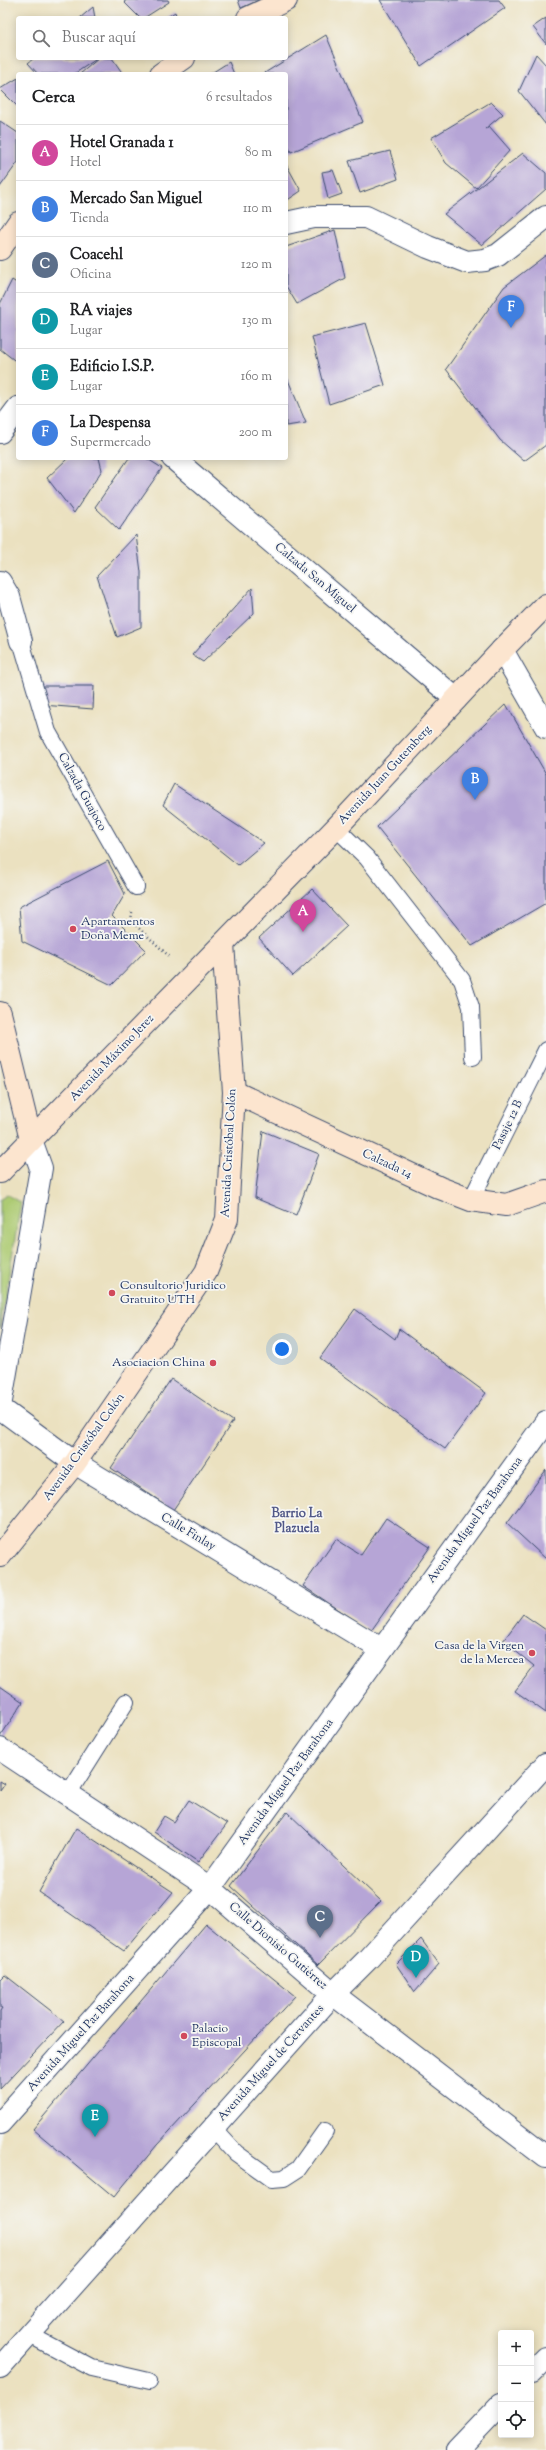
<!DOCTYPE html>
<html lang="es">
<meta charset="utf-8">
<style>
body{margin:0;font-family:"Sorts Mill Goudy",serif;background:#f6f6f6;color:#202124}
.controls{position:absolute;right:12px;bottom:12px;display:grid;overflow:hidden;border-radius:4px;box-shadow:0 2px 10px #0003}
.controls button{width:36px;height:36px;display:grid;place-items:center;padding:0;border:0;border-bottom:1px solid #e0e0e0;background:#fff;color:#202124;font:20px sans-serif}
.you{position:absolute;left:282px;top:1349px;width:14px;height:14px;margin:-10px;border:3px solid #fff;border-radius:50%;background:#1a73e8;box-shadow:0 0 0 6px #1a73e833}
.badge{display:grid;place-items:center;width:26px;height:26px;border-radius:50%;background:#ea580c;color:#fff;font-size:13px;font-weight:700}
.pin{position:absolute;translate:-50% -33px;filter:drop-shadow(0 1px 2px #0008)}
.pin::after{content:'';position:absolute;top:21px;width:14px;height:12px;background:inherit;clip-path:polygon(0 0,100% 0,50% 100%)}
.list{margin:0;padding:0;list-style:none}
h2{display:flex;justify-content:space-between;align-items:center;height:52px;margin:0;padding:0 16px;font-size:17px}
h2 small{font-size:13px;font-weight:400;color:#757577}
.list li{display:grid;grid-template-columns:26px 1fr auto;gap:12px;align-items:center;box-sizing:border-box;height:56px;padding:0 16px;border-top:1px solid #e0e0e0}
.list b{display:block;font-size:15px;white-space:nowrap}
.list p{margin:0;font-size:13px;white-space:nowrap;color:#757577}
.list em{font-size:13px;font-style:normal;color:#757577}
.icon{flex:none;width:22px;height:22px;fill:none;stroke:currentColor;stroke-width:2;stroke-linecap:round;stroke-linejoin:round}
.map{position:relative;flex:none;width:546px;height:2450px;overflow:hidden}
.search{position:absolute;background:#fff;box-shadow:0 2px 10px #0003;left:16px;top:16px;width:272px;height:44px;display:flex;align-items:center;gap:10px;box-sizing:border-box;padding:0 14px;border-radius:4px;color:#757577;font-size:15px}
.panel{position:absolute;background:#fff;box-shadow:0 2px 10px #0003;left:16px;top:72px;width:272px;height:388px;border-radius:4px}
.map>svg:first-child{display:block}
.green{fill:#adcb73;stroke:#647d68}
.building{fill:#b6a5d6}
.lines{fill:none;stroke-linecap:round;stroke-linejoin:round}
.lane-casing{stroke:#3a4a6d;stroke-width:18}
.street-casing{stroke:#3a4a6d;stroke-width:24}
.secondary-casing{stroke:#3a4a6d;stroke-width:24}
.path{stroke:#3a4a6d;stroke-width:2.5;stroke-dasharray:1 3;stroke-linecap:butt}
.lane{stroke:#fff;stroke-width:16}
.street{stroke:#fff;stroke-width:22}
.secondary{stroke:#fce5cf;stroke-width:22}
.poi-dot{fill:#d1495b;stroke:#f6f6f2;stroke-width:1.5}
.labels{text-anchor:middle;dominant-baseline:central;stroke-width:3.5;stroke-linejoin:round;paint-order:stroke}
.street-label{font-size:12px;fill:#1b2f5e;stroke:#f6f6f2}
.poi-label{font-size:12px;fill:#1b2f5e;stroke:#f6f6f2;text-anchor:start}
.neighbourhood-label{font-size:13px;font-weight:bold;fill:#515888;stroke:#f6f6f2}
</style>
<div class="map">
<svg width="546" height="2450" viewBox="0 0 546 2450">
<rect width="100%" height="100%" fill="#f6f6f2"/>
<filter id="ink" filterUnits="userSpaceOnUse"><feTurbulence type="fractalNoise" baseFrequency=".025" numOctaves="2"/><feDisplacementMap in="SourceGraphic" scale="8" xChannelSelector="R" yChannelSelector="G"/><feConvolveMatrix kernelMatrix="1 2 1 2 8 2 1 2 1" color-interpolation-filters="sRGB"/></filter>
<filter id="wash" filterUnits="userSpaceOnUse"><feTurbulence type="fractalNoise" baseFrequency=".012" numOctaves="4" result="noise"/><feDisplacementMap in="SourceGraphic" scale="16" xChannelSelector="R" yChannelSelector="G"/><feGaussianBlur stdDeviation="0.9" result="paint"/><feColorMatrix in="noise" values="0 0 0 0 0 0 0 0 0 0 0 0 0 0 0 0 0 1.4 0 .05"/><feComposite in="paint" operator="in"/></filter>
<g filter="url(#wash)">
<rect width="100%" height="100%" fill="#ebe1c0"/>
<!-- green -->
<path class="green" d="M6,1194L21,1203L0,1328V1199Z"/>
<g id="blocks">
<!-- building -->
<g class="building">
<path d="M127,0H168L169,2L144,18H140L124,2Z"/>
<path d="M238,0H259L241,8Z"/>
<path d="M380,0H499L505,8L421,66Z"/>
<path d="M93,7L95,18H80Z"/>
<path d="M175,12L177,18H166Z"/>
<path d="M546,18V44L533,27Z"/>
<path d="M326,35L363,122L291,152L286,142V74H263Z"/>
<path d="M536,54L546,65V125L519,91Z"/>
<path d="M34,58H98L74,74H38L28,63Z"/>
<path d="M99,58H112L123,74H80Z"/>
<path d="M229,62L234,74H210Z"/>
<path d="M18,78V107L0,89Z"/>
<path d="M491,102L503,114L485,129L489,126L510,150L476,188L446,163L431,138Z"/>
<path d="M0,121L18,133V162L0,187Z"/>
<path d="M390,151L398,179L360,193L349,161Z"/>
<path d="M523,153L546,173V189L482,245L444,214Z"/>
<path d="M286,164L301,191L286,201Z"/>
<path d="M333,170L342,194L328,199L322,172Z"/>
<path d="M335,230L345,278L297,304L286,286V247Z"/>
<path d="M546,255V445L524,461L500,440L446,369L504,287Z"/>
<path d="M12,280L18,284V363L0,349V304Z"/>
<path d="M366,323L385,385L329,404L312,337Z"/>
<path d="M286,375L306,423L286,426Z"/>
<path d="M68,458H99L102,470L74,513L47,478Z"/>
<path d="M129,458H146L162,468L119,530L95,507Z"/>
<path d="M136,535L141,572V627L117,637L97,576Z"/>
<path d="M252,588L254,613L203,662L192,655Z"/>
<path d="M41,686H94L93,709L42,705Z"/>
<path d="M506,704L546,774V903L472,946L377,827Z"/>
<path d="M174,784L264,843L238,865L163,805Z"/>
<path d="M108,861L125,894L112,916L146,950L112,985L22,941L19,907Z"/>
<path d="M312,889L347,926L293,976L259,938Z"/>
<path d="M263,1131L319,1154L296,1215L255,1198Z"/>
<path d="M355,1309L395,1339L399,1329L486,1393L445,1449L320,1358Z"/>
<path d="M171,1379L233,1421L173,1510L111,1468Z"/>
<path d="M546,1470V1559L507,1523Z"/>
<path d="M386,1518L430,1547L371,1631L303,1586L336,1539L361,1555Z"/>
<path d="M523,1614L546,1630V1713L515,1691L534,1666L503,1641Z"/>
<path d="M0,1686L23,1702L0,1737Z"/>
<path d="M0,1781L5,1784L0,1791Z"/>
<path d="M189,1800L227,1824L198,1862L154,1832L164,1816L174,1822Z"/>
<path d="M287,1812L381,1901L318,1965L231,1886Z"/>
<path d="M76,1828L173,1892L124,1951L39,1892Z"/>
<path d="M206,1924L295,1996L157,2145L114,2197L33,2129Z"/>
<path d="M421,1939L439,1964L415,1992L396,1964Z"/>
<path d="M5,1975L64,2021L0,2089V2012L2,2009L0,2008V1980Z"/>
</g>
</g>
</g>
<g filter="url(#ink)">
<use href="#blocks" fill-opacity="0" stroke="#3a4a6d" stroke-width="1"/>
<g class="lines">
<!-- lane casing -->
<g class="lane-casing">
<g id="lane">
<path d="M21,641L48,732L136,887"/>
<path d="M336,828L367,858L462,980L471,1007L473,1057"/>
<path d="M471,1200L546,1050"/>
<path d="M68,1794L126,1702"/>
<path d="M213,2128L236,2153L272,2179L284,2178L298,2169L325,2131"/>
<path d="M28,2334L92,2368L149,2381"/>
</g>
</g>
<!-- street casing -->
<g class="street-casing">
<g id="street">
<path d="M286,223L314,217H366L428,247L467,262L485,260L498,255L546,217"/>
<path d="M0,432L18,408"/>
<path d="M173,458L456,699"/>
<path d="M0,582L9,597L21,641"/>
<path d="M502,650L546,727"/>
<path d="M0,1407L41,1168L31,1140"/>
<path d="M0,1408L75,1463L381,1649"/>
<path d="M0,1749L210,1888L333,1994L546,2157"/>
<path d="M0,2123L210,1888L546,1422"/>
<path d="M0,2367L333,1994L368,1959L546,1764"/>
<path d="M531,2373L546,2358"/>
<path d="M457,2450L501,2404"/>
</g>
</g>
<!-- secondary casing -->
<g class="secondary-casing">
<g id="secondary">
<path d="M248,18L286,0"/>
<path d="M161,74L184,58"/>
<path d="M0,249L18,223"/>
<path d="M0,1013L31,1140"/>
<path d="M234,1092L440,1188L471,1200L506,1205L546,1191"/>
<path d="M0,1172L336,828L502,650L546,605"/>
<path d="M0,1556L75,1463L206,1272L227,1219L234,1092L223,944"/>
</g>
</g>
<!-- path -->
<path class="path" d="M132,912L131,921L170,957"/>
<!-- lane -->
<use href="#lane" class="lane"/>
<!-- street -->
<use href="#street" class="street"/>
<!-- secondary -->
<use href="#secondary" class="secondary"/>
</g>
</g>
<!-- markers -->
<g class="poi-dot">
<circle cx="73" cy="929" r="4"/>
<circle cx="112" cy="1293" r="4"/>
<circle cx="213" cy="1363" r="4"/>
<circle cx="532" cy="1653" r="4"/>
<circle cx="184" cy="2036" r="4"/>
</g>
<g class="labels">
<!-- street labels -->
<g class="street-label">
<text transform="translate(315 578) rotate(40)">Calzada San Miguel</text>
<text transform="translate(385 775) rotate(-47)">Avenida Juan Gutemberg</text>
<text transform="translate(82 792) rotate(61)">Calzada Guajoco</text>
<text transform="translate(112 1058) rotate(-46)">Avenida Máximo Jerez</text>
<text transform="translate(508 1125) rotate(-64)">Pasaje 12 B</text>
<text transform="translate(229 1153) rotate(-87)">Avenida Cristóbal Colón</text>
<text transform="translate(387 1164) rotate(25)">Calzada 14</text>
<text transform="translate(84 1447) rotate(-54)">Avenida Cristóbal Colón</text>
<text transform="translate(475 1520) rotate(-54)">Avenida Miguel Paz Barahona</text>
<text transform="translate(188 1532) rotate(31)">Calle Finlay</text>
<text transform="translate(286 1782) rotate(-54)">Avenida Miguel Paz Barahona</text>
<text transform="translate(278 1946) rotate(41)">Calle Dionisio Gutiérrez</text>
<text transform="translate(81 2033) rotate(-48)">Avenida Miguel Paz Barahona</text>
<text transform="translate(271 2063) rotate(-48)">Avenida Miguel de Cervantes</text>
</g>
<!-- poi labels -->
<g class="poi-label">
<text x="81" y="922">Apartamentos<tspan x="81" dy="14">Doña Meme</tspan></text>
<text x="120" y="1286">Consultorio Juridico<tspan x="120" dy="14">Gratuito UTH</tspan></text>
<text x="205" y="1363" text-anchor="end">Asociacion China</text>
<text x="524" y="1646" text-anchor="end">Casa de la Virgen<tspan x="524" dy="14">de la Mercea</tspan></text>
<text x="192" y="2029">Palacio<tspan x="192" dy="14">Episcopal</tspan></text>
</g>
<!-- neighbourhood labels -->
<g class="neighbourhood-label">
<text x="297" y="1514">Barrio La<tspan x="297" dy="15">Plazuela</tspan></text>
</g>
</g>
</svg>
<div class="controls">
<button>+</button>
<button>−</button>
<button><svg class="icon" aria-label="locate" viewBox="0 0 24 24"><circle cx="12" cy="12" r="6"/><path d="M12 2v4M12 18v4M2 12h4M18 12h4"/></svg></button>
</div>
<div class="you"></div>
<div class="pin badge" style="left:303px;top:932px;background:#d1479c">A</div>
<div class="pin badge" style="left:475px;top:800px;background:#3f7fe0">B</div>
<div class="pin badge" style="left:320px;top:1938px;background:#5c6f8a">C</div>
<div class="pin badge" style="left:416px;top:1978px;background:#0f9aa8">D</div>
<div class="pin badge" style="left:95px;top:2137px;background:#0f9aa8">E</div>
<div class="pin badge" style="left:511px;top:328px;background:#3f7fe0">F</div>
<div class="search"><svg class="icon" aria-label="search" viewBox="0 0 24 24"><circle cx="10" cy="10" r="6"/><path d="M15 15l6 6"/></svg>Buscar aquí</div>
<section class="panel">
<h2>Cerca<small>6 resultados</small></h2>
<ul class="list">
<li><span class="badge" style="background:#d1479c">A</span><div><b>Hotel Granada 1</b><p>Hotel</p></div><em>80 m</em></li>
<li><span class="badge" style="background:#3f7fe0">B</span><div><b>Mercado San Miguel</b><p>Tienda</p></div><em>110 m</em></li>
<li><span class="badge" style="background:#5c6f8a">C</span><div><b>Coacehl</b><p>Oficina</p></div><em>120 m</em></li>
<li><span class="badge" style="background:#0f9aa8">D</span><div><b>RA viajes</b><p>Lugar</p></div><em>130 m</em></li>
<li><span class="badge" style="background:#0f9aa8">E</span><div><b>Edificio I.S.P.</b><p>Lugar</p></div><em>160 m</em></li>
<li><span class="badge" style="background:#3f7fe0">F</span><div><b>La Despensa</b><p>Supermercado</p></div><em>200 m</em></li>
</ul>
</section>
</div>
